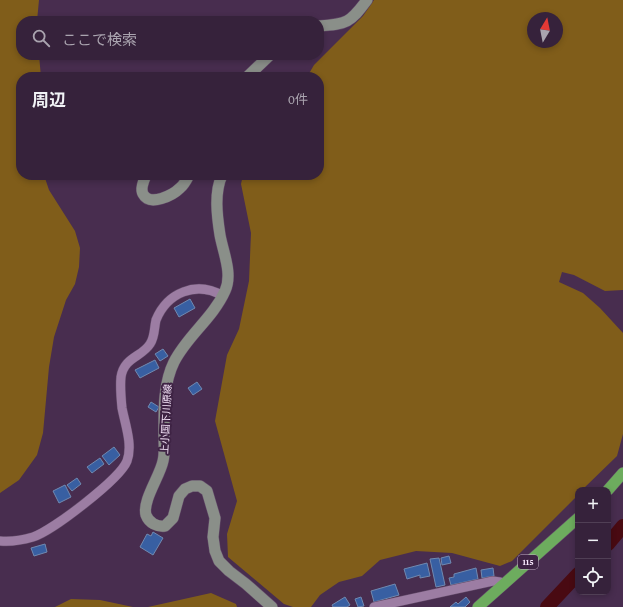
<!DOCTYPE html>
<html lang="ja">
<meta charset="utf-8">
<style>
body{margin:0;font-family:"Crimson Pro","Noto Sans JP",serif;background:#412f46;color:#f1f3f6}
.controls{position:absolute;right:12px;bottom:12px;display:grid;overflow:hidden;border-radius:8px;box-shadow:0 2px 6px #0003}
.controls button{width:36px;height:36px;display:grid;place-items:center;padding:0;border:0;border-bottom:1px solid #503f55;background:#36223b;color:#f1f3f6;font:20px sans-serif}
.compass{position:absolute;left:527px;top:12px;width:36px;height:36px;border-radius:50%;background:#36223b;box-shadow:0 2px 6px #0003;rotate:10deg}
.list{margin:0;padding:0;list-style:none}
h2{display:flex;justify-content:space-between;align-items:center;height:52px;margin:0;padding:0 16px;font-size:17px}
h2 small{font-size:13px;font-weight:400;color:#aaa4af}
.icon{flex:none;width:22px;height:22px;fill:none;stroke:currentColor;stroke-width:2;stroke-linecap:round;stroke-linejoin:round}
.map{position:relative;flex:none;width:623px;height:607px;overflow:hidden}
.search{position:absolute;background:#36223b;box-shadow:0 2px 6px #0003;left:16px;top:16px;width:308px;height:44px;display:flex;align-items:center;gap:10px;box-sizing:border-box;padding:0 14px;border-radius:16px;color:#aaa4af;font-size:15px}
.panel{position:absolute;background:#36223b;box-shadow:0 2px 6px #0003;left:16px;top:72px;width:308px;height:108px;border-radius:16px}
.map>svg:first-child{display:block}
.forest{fill:#805d1a;fill-rule:evenodd}
.lines{fill:none;stroke-linecap:round;stroke-linejoin:round}
.river{stroke:#490a12;stroke-width:14}
.building{fill:#385fa2;stroke:#7089b0}
.minor-casing{stroke:#634b69;stroke-width:10}
.secondary-casing{stroke:#634b69;stroke-width:12}
.trunk-casing{stroke:#634b69;stroke-width:12}
.minor{stroke:#9c7da3;stroke-width:9}
.secondary{stroke:#8a8f89;stroke-width:11}
.trunk{stroke:#6dac5e;stroke-width:11}
.labels{text-anchor:middle;dominant-baseline:central;stroke-width:4;stroke-linejoin:round;paint-order:stroke}
.shield{fill:#3e2344;stroke:#c2aec6;stroke-width:1}
.shield-label{font-size:9px;font-weight:bold;fill:#fae9fe}
.street-label{font-size:10px;fill:#fae9fe;stroke:#3e2344}
</style>
<div class="map">
<svg width="623" height="607" viewBox="0 0 623 607">
<rect width="100%" height="100%" fill="#482d4f"/>
<!-- forest -->
<g class="forest">
<path d="M0,0H39L37,21H21V55H39L41,77H21V175H44L49,190L75,231L80,248L79,267L75,284L66,300L54,337L49,367L43,433L37,455L19,480L0,493Z"/>
<path d="M374,0H623V290L605,291L574,275L562,272L559,282L583,293L600,308L623,333V434L617,456L582,490H578V495L512,561L500,566L452,553L416,551L380,560L362,576L339,582L320,595L311,607H293L284,604L228,557L227,534L237,501L215,421L227,355L239,329L249,281L251,233L241,184L243,175H319V77H307L314,65L363,16ZM533,18H557V42H533Z"/>
<path d="M211,593L236,604L237,607H148Z"/>
<path d="M71,599L100,600L133,607H55Z"/>
</g>
<g class="lines">
<!-- river -->
<g class="river">
<path d="M608,544L623,526"/>
<path d="M547,607L578,574"/>
</g>
</g>
<!-- building -->
<g class="building">
<path d="M190,299L195,308L179,317L174,308Z"/>
<path d="M163,349L168,356L160,361L155,354Z"/>
<path d="M155,360L159,368L140,378L135,370Z"/>
<path d="M197,382L202,389L193,395L188,388Z"/>
<path d="M151,402L159,407L156,412L148,407Z"/>
<path d="M114,447L120,455L109,465L102,456Z"/>
<path d="M100,458L104,464L92,473L87,467Z"/>
<path d="M77,478L81,484L72,491L67,485Z"/>
<path d="M65,485L71,497L59,503L53,491Z"/>
<path d="M153,532L163,538L153,555L140,547L147,534L151,536Z"/>
<path d="M45,544L47,552L34,556L31,548Z"/>
<path d="M449,556L451,563L442,565L441,558Z"/>
<path d="M439,558L445,585L436,587L430,559Z"/>
<path d="M427,563L430,576L420,578V575L407,579L404,569Z"/>
<path d="M476,568L478,579L451,585L449,578L454,577V574Z"/>
<path d="M493,568L494,576L482,578L481,570Z"/>
<path d="M395,584L399,595L374,602L371,591Z"/>
<path d="M345,597L350,605L347,607H333L332,605Z"/>
<path d="M361,597L364,606L358,607L355,599Z"/>
<path d="M466,597L470,602L465,607H450L456,602L458,604Z"/>
</g>
<g class="lines">
<!-- minor casing -->
<g class="minor-casing">
<g id="minor">
<path d="M0,541C11,542 23,540 33,537C52,531 120,479 127,461C133,445 125,424 122,408C121,398 120,387 121,377C124,357 142,357 150,344C155,337 154,328 156,320C167,293 196,280 223,296"/>
<path d="M374,607L493,581L500,582L503,584"/>
</g>
</g>
<!-- secondary casing -->
<g class="secondary-casing">
<g id="secondary">
<path d="M319,26C347,24 350,23 367,0"/>
<path d="M247,77L270,55"/>
<path d="M146,175C144,180 140,189 143,194C150,207 173,195 180,188C184,185 187,179 189,175"/>
<path d="M222,175C214,193 217,216 220,235C223,252 233,274 225,291C213,318 187,336 174,362C163,384 164,412 164,436C164,444 165,453 163,461C160,476 142,501 146,515C149,523 157,527 165,526L173,518L179,496L185,489L192,486H200L207,491L215,518L213,537L215,551L219,561L229,571L246,584L272,607"/>
</g>
</g>
<!-- trunk casing -->
<g class="trunk-casing">
<g id="trunk">
<path d="M608,490L623,473"/>
<path d="M478,607L578,518"/>
</g>
</g>
<!-- minor -->
<use href="#minor" class="minor"/>
<!-- secondary -->
<use href="#secondary" class="secondary"/>
<!-- trunk -->
<use href="#trunk" class="trunk"/>
</g>
<g class="labels">
<!-- shield labels -->
<rect class="shield" x="518" y="555" width="20" height="14" rx="3"/>
<g class="shield-label">
<text x="528" y="562">115</text>
</g>
<!-- street labels -->
<g class="street-label">
<text transform="translate(166 419) rotate(-87)">上小国下川原線</text>
</g>
</g>
</svg>
<div class="controls">
<button>+</button>
<button>−</button>
<button><svg class="icon" aria-label="locate" viewBox="0 0 24 24"><circle cx="12" cy="12" r="6"/><path d="M12 2v4M12 18v4M2 12h4M18 12h4"/></svg></button>
</div>
<svg class="compass" viewBox="-18 -18 36 36"><path d="M0-13l5 13h-10z" fill="#e53935"/><path d="M0 13l5-13h-10z" fill="#aaa4af"/></svg>
<div class="search"><svg class="icon" aria-label="search" viewBox="0 0 24 24"><circle cx="10" cy="10" r="6"/><path d="M15 15l6 6"/></svg>ここで検索</div>
<section class="panel">
<h2>周辺<small>0件</small></h2>
<ul class="list">
</ul>
</section>
</div>
